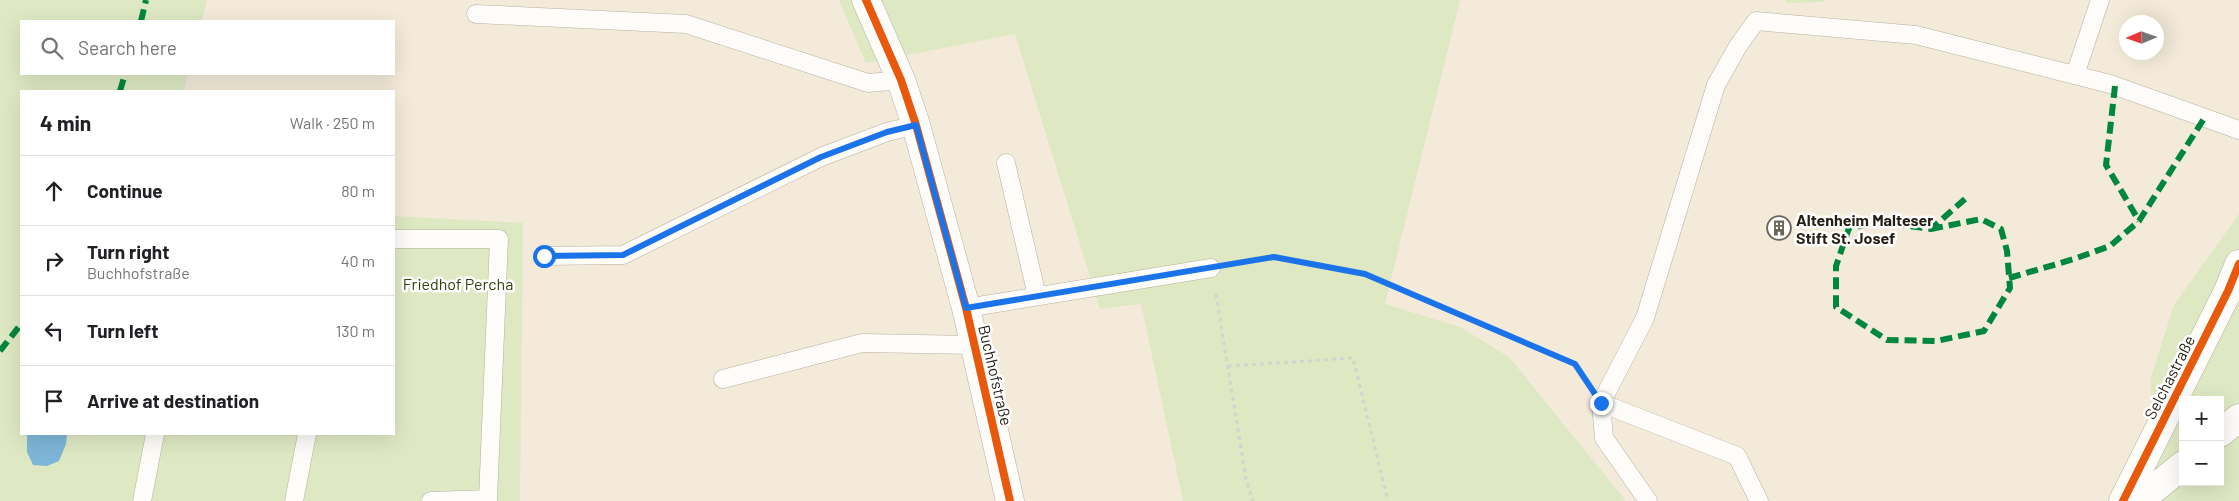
<!DOCTYPE html>
<meta charset="utf-8">
<style>
body{margin:0;font-family:Barlow,sans-serif;background:#f6f6f6;color:#202124}
.controls{position:absolute;right:15px;bottom:15px;display:grid;overflow:hidden;border-radius:0px;box-shadow:0 5px 20px #0002}
.controls button{width:45px;height:45px;display:grid;place-items:center;padding:0;border:0;border-bottom:1px solid #e0e0e0;background:#fff;color:#202124;font:25px sans-serif}
.compass{position:absolute;left:2119px;top:15px;width:45px;height:45px;border-radius:50%;background:#fff;box-shadow:0 5px 20px #0002;rotate:268deg}
.stop{position:absolute;width:15px;height:15px;margin:-11px;border:4px solid #1a73e8;border-radius:50%;background:#fff}
.stop.end{background:#1a73e8;border-color:#fff;box-shadow:0 1px 5px #0008}
.list{margin:0;padding:0;list-style:none}
h2{display:flex;justify-content:space-between;align-items:center;height:65px;margin:0;padding:0 20px;font-size:21px}
h2 small{font-size:16px;font-weight:400;color:#757577}
.list li{display:grid;grid-template-columns:32px 1fr auto;gap:15px;align-items:center;box-sizing:border-box;height:70px;padding:0 20px;border-top:1px solid #e0e0e0}
.list b{display:block;font-size:19px;white-space:nowrap}
.list p{margin:0;font-size:16px;white-space:nowrap;color:#757577}
.list em{font-size:16px;font-style:normal;color:#757577}
.icon{flex:none;width:28px;height:28px;fill:none;stroke:currentColor;stroke-width:2;stroke-linecap:round;stroke-linejoin:round}
.map{position:relative;flex:none;width:2239px;height:501px;overflow:hidden}
.search{position:absolute;background:#fff;box-shadow:0 5px 20px #0002;left:20px;top:20px;width:375px;height:55px;display:flex;align-items:center;gap:12px;box-sizing:border-box;padding:0 18px;border-radius:0px;color:#757577;font-size:19px}
.panel{position:absolute;background:#fff;box-shadow:0 5px 20px #0002;left:20px;top:90px;width:375px;height:345px;border-radius:0px}
.map>svg:first-child{display:block}
.green{fill:#dee9c3;fill-rule:evenodd}
.water{fill:#7eb6d8}
.lines{fill:none;stroke-linecap:round;stroke-linejoin:round}
.service-casing{stroke:#b6afa2;stroke-width:19}
.minor-casing{stroke:#b6afa2;stroke-width:29}
.secondary-casing{stroke:#b6afa2;stroke-width:29}
.path{stroke:#d6d3ce;stroke-width:3;stroke-dasharray:4 4;stroke-linecap:butt}
.service{stroke:#fdfcf9;stroke-width:18}
.minor{stroke:#fdfcf9;stroke-width:28}
.secondary{stroke:#fdfcf9;stroke-width:28}
.quiet{stroke:#00873e;stroke-width:6;stroke-dasharray:12 6;stroke-linecap:butt}
.cycleway-casing{stroke:#fff;stroke-width:11}
.cycleway{stroke:#e8590c;stroke-width:8}
.route{stroke:#1a73e8;stroke-width:6}
.labels{text-anchor:middle;dominant-baseline:central;stroke-width:5;stroke-linejoin:round;paint-order:stroke}
.poi-label{font-size:16px;font-weight:bold;fill:#241e12;stroke:#fff;text-anchor:start}
.park-label{font-size:16px;fill:#2d450a;stroke:#fff}
.street-label{font-size:16px;fill:#241e12;stroke:#fff}
</style>
<div class="map">
<svg width="2239" height="501" viewBox="0 0 2239 501">
<rect width="100%" height="100%" fill="#f3ead9"/>
<!-- green -->
<g class="green">
<path d="M0,0H207L202,21H21V74H188L184,91H21V434H394V216L523,223L520,501H0Z"/>
<path d="M839,0H1460L1385,304L1460,327L1509,357L1626,501H1183L1141,304L1100,309L1015,34L866,63Z"/>
<path d="M1785,0H1825L1822,2L1788,3Z"/>
<path d="M2239,214V501H2123L2150,446L2151,377L2174,305ZM2183,400H2220V482H2183Z"/>
</g>
<!-- water -->
<path class="water" d="M27,434H67L66,444L59,461L47,466L33,465L27,452Z"/>
<g class="lines">
<!-- service casing -->
<g class="service-casing">
<g id="service">
<path d="M476,14L686,24L868,83L901,80"/>
<path d="M2075,75L2100,0"/>
<path d="M1006,163L1037,296"/>
<path d="M394,239H499L488,499L431,501"/>
<path d="M544,256L623,255L821,157L887,132L916,125"/>
<path d="M966,308L1211,268"/>
<path d="M723,379L862,343L975,345"/>
<path d="M1601,403L1645,318L1716,85L1738,46L1756,21L1916,35L2110,84L2239,130"/>
<path d="M142,501L155,434"/>
<path d="M294,501L307,434"/>
<path d="M1648,501L1604,438L1601,403L1737,456L1759,501"/>
</g>
</g>
<!-- minor casing -->
<g class="minor-casing">
<g id="minor">
<path d="M2220,433L2239,418"/>
<path d="M2123,501L2228,291L2239,264"/>
<path d="M2139,501L2183,465"/>
</g>
</g>
<!-- secondary casing -->
<g class="secondary-casing">
<path id="secondary" d="M866,0L901,80L916,125L966,308L1010,501"/>
</g>
<!-- path -->
<g class="path">
<path d="M1236,264L1274,257L1365,274L1575,364L1584,378"/>
<path d="M1216,294L1246,479L1253,501"/>
<path d="M1228,366L1353,358L1388,501"/>
</g>
<!-- service -->
<use href="#service" class="service"/>
<!-- minor -->
<use href="#minor" class="minor"/>
<!-- secondary -->
<use href="#secondary" class="secondary"/>
<!-- quiet -->
<g class="quiet">
<path d="M141,21L146,0"/>
<path d="M2115,86L2106,165L2139,221"/>
<path d="M120,91L125,74"/>
<path d="M1931,229L1981,219L2001,229L2007,251L2010,288L1984,331L1936,341L1887,340L1836,307V266L1849,228L1881,222L1931,229L1965,199"/>
<path d="M2009,278L2074,259L2110,246L2139,221L2205,117"/>
<path d="M0,351L21,324"/>
</g>
<!-- cycleway casing -->
<g class="cycleway-casing">
<g id="cycleway">
<path d="M866,0L901,80L916,125L966,308L1010,501"/>
<path d="M2123,501L2228,291L2239,264"/>
</g>
</g>
<!-- cycleway -->
<use href="#cycleway" class="cycleway"/>
</g>
<g class="lines">
<!-- route -->
<path class="route" d="M544,256L623,255L821,157L887,132L916,125L966,308L1274,257L1365,274L1575,364L1601,403"/>
</g>
<!-- icons -->
<defs>
<g id="building-ring" transform="scale(1.25)"><circle r="9.5" fill="#fff" stroke="#6c6558" stroke-width="1.5"/><path d="M-4-6H4V6H1V3H-1V6H-4ZM-2.5-4.3h1.7v1.8h-1.7ZM.8-4.3h1.7v1.8H.8ZM-2.5-1h1.7V.8h-1.7ZM.8-1h1.7V.8H.8Z" fill="#6c6558"/></g>
</defs>
<g fill-rule="evenodd">
<use href="#building-ring" x="1779" y="228"/>
</g>
<g class="labels">
<!-- poi labels -->
<g class="poi-label">
<text x="1796" y="219">Altenheim Malteser<tspan x="1796" dy="18">Stift St. Josef</tspan></text>
</g>
<!-- park labels -->
<g class="park-label">
<text x="458" y="283">Friedhof Percha</text>
</g>
<!-- street labels -->
<g class="street-label">
<text transform="translate(996 375) rotate(77)">Buchhofstraße</text>
<text transform="translate(2169 377) rotate(-63)">Selchastraße</text>
</g>
</g>
</svg>
<div class="controls">
<button>+</button>
<button>−</button>
</div>
<svg class="compass" viewBox="-18 -18 36 36"><path d="M0-13l5 13h-10z" fill="#e53935"/><path d="M0 13l5-13h-10z" fill="#757577"/></svg>
<div class="stop" style="left:544px;top:256px"></div>
<div class="stop end" style="left:1601px;top:403px"></div>
<div class="search"><svg class="icon" aria-label="search" viewBox="0 0 24 24"><circle cx="10" cy="10" r="6"/><path d="M15 15l6 6"/></svg>Search here</div>
<section class="panel">
<h2>4 min<small>Walk · 250 m</small></h2>
<ul class="list">
<li><svg class="icon" aria-label="ahead" viewBox="0 0 24 24"><path d="M12 20V5M6 11l6-6 6 6"/></svg><div><b>Continue</b></div><em>80 m</em></li>
<li><svg class="icon" aria-label="right" viewBox="0 0 24 24"><path d="M7 20v-9h11M14 6l5 5-5 5"/></svg><div><b>Turn right</b><p>Buchhofstraße</p></div><em>40 m</em></li>
<li><svg class="icon" aria-label="left" viewBox="0 0 24 24"><path d="M17 20v-9H6M10 6l-5 5 5 5"/></svg><div><b>Turn left</b></div><em>130 m</em></li>
<li><svg class="icon" aria-label="arrive" viewBox="0 0 24 24"><path d="M6 21V4h12l-3 4 3 4H6"/></svg><div><b>Arrive at destination</b></div></li>
</ul>
</section>
</div>
